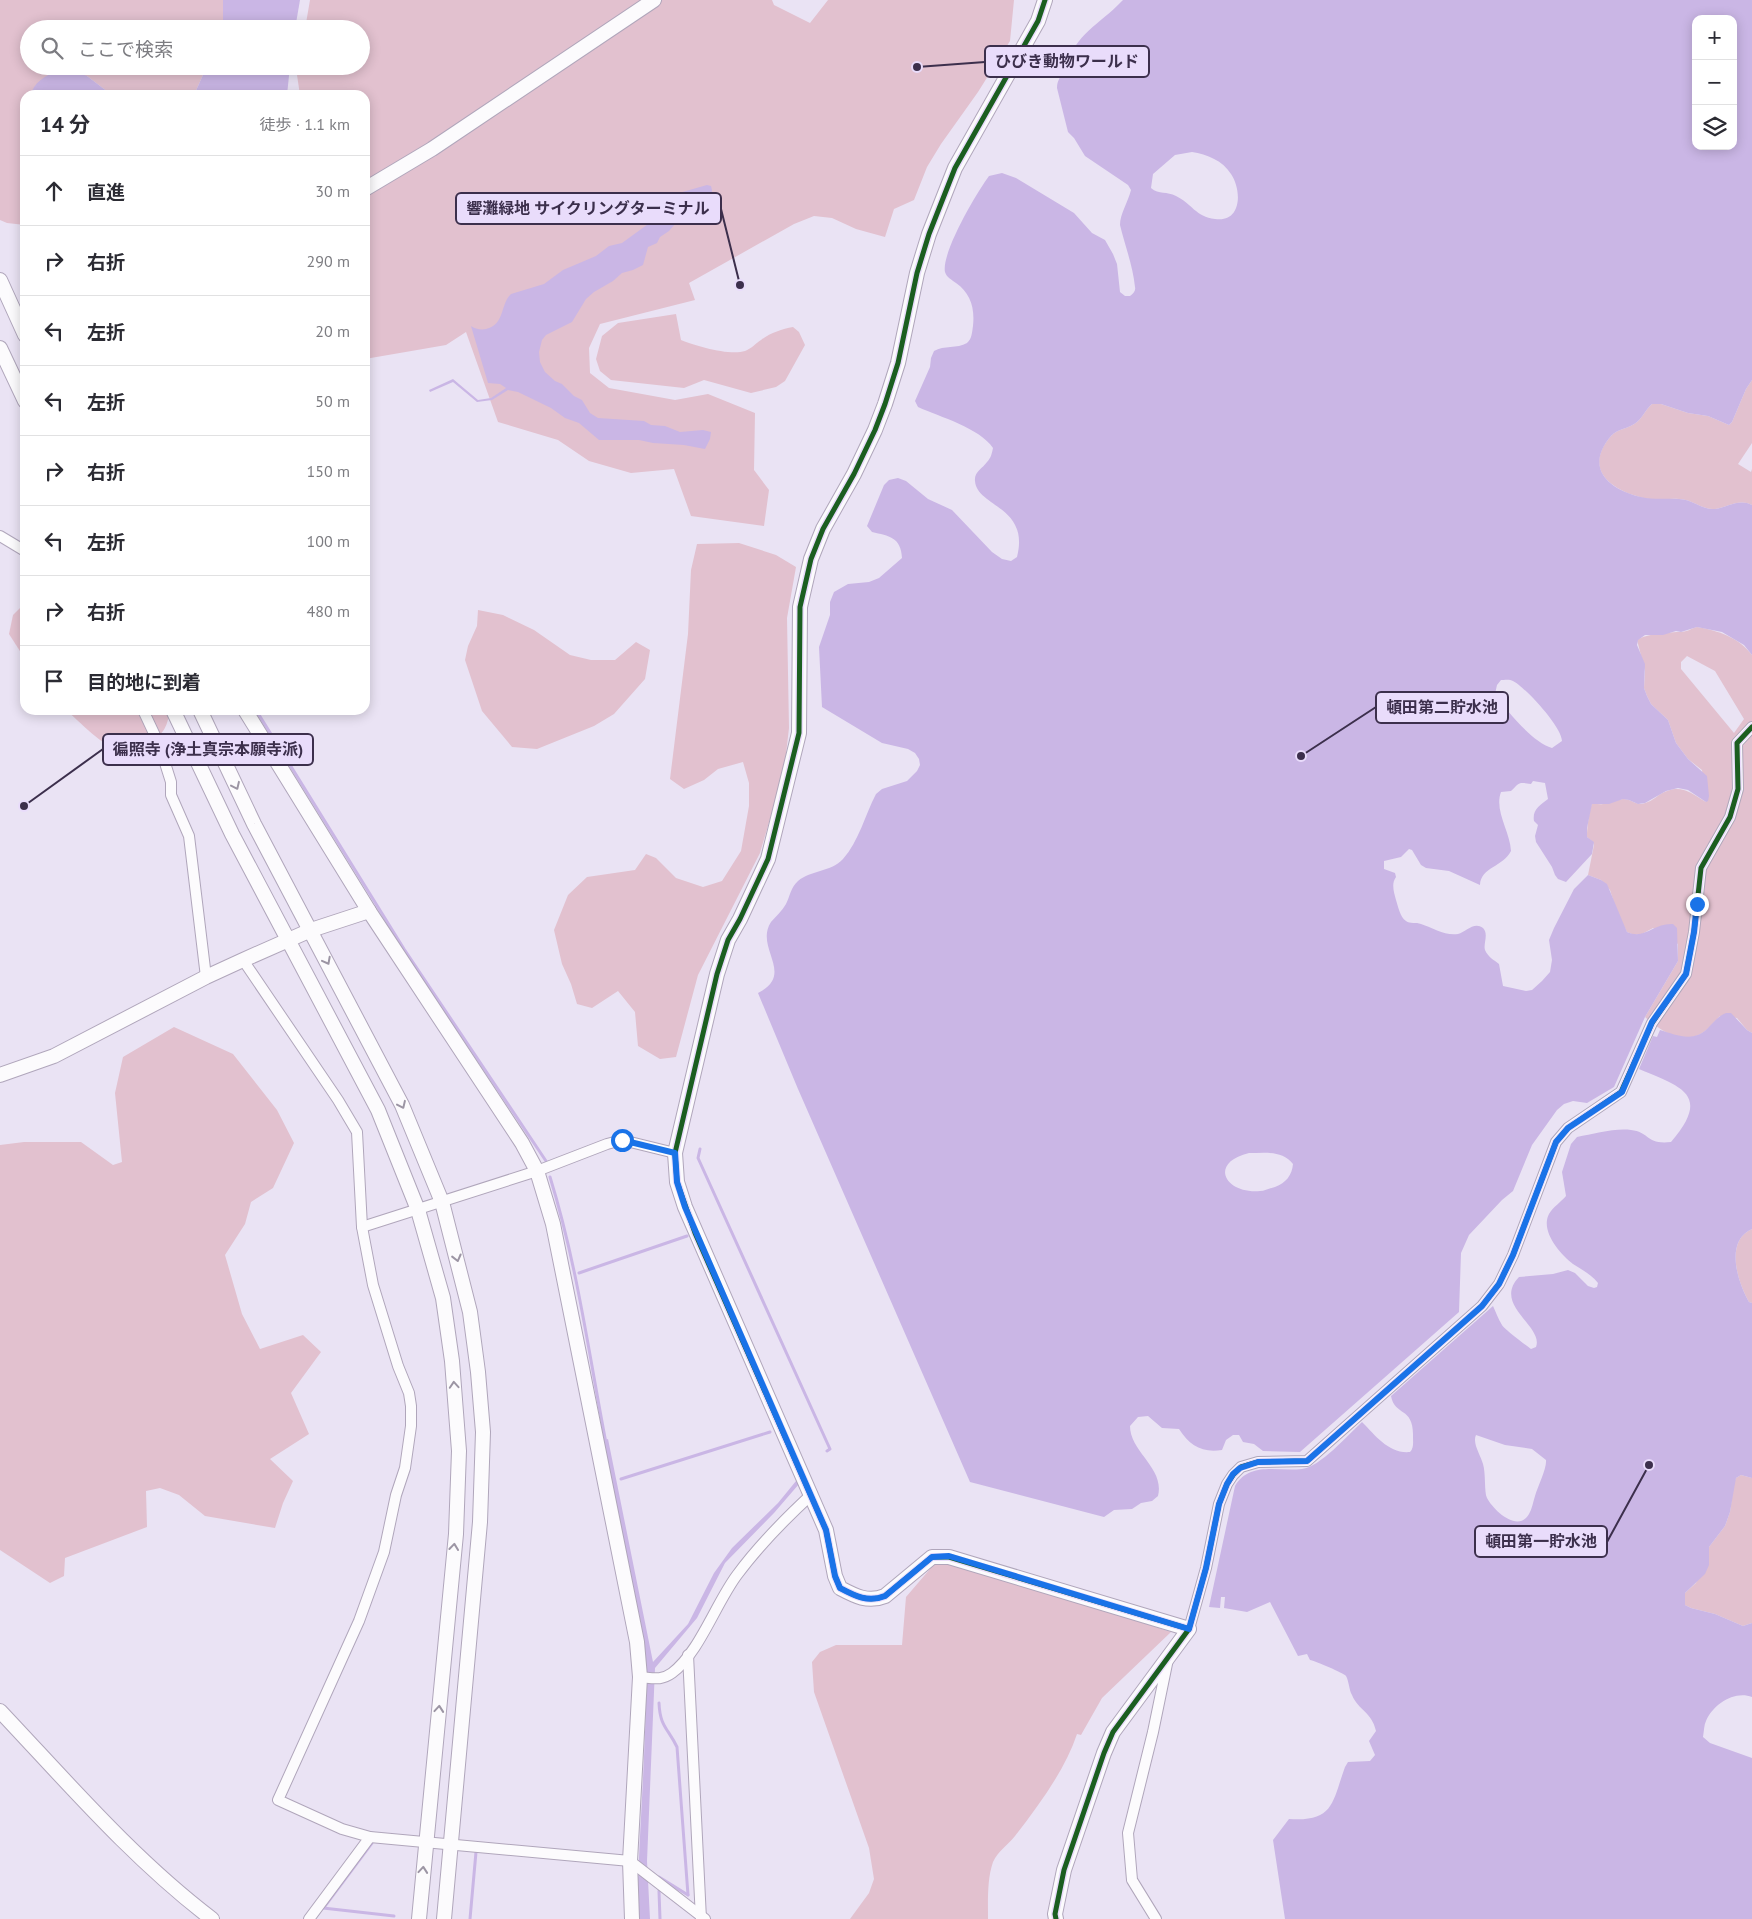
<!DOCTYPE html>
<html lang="ja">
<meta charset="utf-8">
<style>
body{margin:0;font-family:"PT Sans","Noto Sans JP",sans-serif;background:#f2f2f3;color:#2b2b33}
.controls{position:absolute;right:15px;top:15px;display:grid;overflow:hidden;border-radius:10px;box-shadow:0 2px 12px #0003}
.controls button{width:45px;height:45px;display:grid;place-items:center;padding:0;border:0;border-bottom:1px solid #e1e1e2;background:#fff;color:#2b2b33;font:25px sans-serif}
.stop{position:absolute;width:15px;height:15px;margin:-11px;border:4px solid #1a73e8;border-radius:50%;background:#fff}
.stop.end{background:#1a73e8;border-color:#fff;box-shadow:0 1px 5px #0008}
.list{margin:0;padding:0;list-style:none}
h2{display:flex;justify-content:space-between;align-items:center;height:65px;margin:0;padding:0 20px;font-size:21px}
h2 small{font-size:16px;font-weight:400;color:#7c7c81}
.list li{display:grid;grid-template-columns:32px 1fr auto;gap:15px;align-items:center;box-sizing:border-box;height:70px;padding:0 20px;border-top:1px solid #e1e1e2}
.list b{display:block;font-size:19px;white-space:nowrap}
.list em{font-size:16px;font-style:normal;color:#7c7c81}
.icon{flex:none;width:28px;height:28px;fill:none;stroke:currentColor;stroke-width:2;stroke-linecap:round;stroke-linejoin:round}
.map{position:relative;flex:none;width:1752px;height:1919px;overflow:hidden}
.search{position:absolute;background:#fff;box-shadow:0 2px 12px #0003;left:20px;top:20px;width:350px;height:55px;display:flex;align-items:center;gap:12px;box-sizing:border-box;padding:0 18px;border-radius:28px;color:#7c7c81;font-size:19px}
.panel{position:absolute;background:#fff;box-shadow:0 2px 12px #0003;left:20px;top:90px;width:350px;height:625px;border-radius:15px}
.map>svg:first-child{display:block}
.green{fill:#e2c1cf;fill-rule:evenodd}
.water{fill:#cab6e5;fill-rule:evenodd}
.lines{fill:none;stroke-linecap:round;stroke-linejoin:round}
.stream{stroke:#cab6e5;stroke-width:3}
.street-casing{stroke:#b0a6bb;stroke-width:12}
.secondary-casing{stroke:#b0a6bb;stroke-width:16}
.street{stroke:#fcfbfd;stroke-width:10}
.secondary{stroke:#fcfbfd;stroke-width:14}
.cycleway-casing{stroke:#e9dcfb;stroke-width:8}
.cycleway{stroke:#1b5e20;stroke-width:5}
.oneway{stroke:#9c95a4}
.route{stroke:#1a73e8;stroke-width:6}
.leader{fill:none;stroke:#3c2f4c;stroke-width:2}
.callout-dot{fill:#3c2f4c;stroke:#e9dcfb;stroke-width:2}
.callout{fill:#e9dcfb;stroke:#3c2f4c;stroke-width:2}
.callout-label{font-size:16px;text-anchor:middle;font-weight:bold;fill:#3c2f4c}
</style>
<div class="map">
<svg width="1752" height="1919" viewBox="0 0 1752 1919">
<rect width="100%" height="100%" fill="#eae3f4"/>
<!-- green -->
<g class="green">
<path d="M0,0H223V29H29V66H207L194,95H119L108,92L87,76L31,92V95H25V225L7,223L0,220Z"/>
<path d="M310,0H772L774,5L810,23L828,0H1014L1010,41L978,92L941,144L927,167L914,200L894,209L885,237L856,229L832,218L814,216L794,224L689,283L695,300L600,324L589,348L590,373L609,388L675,400L708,394L755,413L754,470L769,490L764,526L691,516L674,469L631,473L589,461L558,440L498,422L466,332L446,345L365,359V95H300L297,75L298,66H361V29H305Z"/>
<path d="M676,314L681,340C696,346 730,356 745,351C751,349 756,343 761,340C770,333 782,329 793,327L799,332L805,345L785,381L776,387L751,393L704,380L684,388L611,380L600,371L596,359L602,336L618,323Z"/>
<path d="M1752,380V443L1738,464L1751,472L1752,469V505C1740,498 1727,507 1715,509C1702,510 1692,499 1679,499C1671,498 1663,500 1656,500C1621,496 1578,474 1611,436C1618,428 1629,429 1637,422C1643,417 1646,409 1652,404H1661L1688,413L1708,416L1729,425L1732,422L1746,389Z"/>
<path d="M739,543L776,555L796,567L787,618L789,728L784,771L760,853L698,975L676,1057L660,1059L638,1046L635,1012L618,991L592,1008L577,1004L571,984L562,964L554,930L568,895L587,877L635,870L646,854L656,858L676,878L703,887L722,881L741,851L749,806V783L743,762L718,769L704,780L684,789L670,779L688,634L691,570L697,544Z"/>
<path d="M25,603V659L9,634L13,615Z"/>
<path d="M478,610L503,615L534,630L570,655L591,660H615L636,642L650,650L645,679L614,714L594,726L537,749L512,747L482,711L465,660L468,646L477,626Z"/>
<path d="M1697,627C1719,631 1738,637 1752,655V1033L1747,1030L1737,1018L1720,1016C1713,1023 1706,1033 1696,1036C1677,1042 1658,1029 1645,1017L1678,961V944L1653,928L1642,934L1634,935L1627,932L1618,915L1610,890L1601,880L1588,875L1594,845L1593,842L1587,837C1587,830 1589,810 1592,804C1596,803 1599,805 1603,804C1610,803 1616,800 1623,799C1630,799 1635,804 1641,804C1648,803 1654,799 1659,795C1679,783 1688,791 1706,802L1702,770L1688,759L1676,743L1668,720L1651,704L1647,696L1644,688L1645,671L1637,640C1645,634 1671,632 1681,632C1687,632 1692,628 1697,627ZM1687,656L1715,671L1744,719L1734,733L1681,669V662Z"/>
<path d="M66,710H169C169,724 163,735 151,742C116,766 92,732 66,710Z"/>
<path d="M174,1027L233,1054L277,1110L294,1143L273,1188L251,1202L245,1224L225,1255L242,1314L260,1349L303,1335L321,1352L291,1393L309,1434L270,1459L293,1481L283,1503L275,1528L205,1516L179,1495L160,1488L146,1491L147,1527L65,1558L64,1576L50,1583L0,1550V1145L24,1142H81L113,1165L122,1162L115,1093L123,1057Z"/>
<path d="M1752,1229V1303L1749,1302C1738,1283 1724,1241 1752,1229Z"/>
<path d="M1741,1475L1752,1478V1623L1743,1626L1715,1614L1691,1608L1685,1605V1593L1696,1583L1709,1547L1725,1526L1730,1512L1734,1482L1736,1478Z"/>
<path d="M944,1559L1171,1632L1102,1698L1081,1735L1077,1734C1065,1770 1039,1805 1015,1836C1008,1845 998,1851 993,1862C987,1879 988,1901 988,1919H850L869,1893L874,1879L869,1848L814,1692L812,1662L820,1652L836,1645H902L906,1597L930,1569L932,1562Z"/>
</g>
<!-- water -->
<g class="water">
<path d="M223,0H300L295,29H223Z"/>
<path d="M1123,0H1752V380L1746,389L1732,422L1729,425L1708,416L1688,413L1661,404H1652C1646,409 1643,417 1637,422C1629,429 1618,428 1611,436C1584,468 1608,489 1641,497C1654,500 1666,498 1679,499C1692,499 1702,510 1715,509C1727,507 1740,498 1752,505V655L1744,645L1722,632L1697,627L1681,632L1676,631L1663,635H1645L1638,640L1637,645L1645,664L1644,688L1647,696L1651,704L1668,720L1676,743L1688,759L1707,776L1709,796L1708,801L1706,802L1688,790L1678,788L1666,791L1645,803L1638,804L1629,800L1623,799L1609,804H1592L1587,828V837L1594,842L1592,854L1566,882L1558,879L1555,875L1552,867L1536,842L1535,836L1538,825L1534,821C1532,810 1540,805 1548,799L1545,783L1533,781L1531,784C1517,782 1520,783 1511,791L1501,792C1494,811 1510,831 1511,851C1503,867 1481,867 1480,885L1449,871L1426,868L1421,865L1412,850L1409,849L1401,857L1384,861V869L1395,873L1396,877C1391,884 1394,892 1396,900C1398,906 1400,917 1406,921C1410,924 1416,922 1421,924C1433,928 1445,936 1458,934C1466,932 1474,921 1483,928C1489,934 1483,944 1485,950C1488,957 1494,960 1499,964L1503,986L1526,991L1532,990L1542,981L1550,972L1552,960L1549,940L1554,928L1574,889L1588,875L1601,880L1607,884L1627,932C1645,940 1653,923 1673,924L1677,928L1678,961L1645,1017L1614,1087L1587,1103L1573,1101L1564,1104L1557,1110L1532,1145L1513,1191L1502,1200L1469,1235L1461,1253L1459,1312L1300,1452L1263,1451L1254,1444L1243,1442L1239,1435H1233L1226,1440L1222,1450C1202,1453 1190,1446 1179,1429L1162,1428L1148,1416L1138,1417L1130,1426C1130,1452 1165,1468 1158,1496L1152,1501L1141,1503L1132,1509L1114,1510L1104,1517L970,1482L798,1089L758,993C796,974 754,948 771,922C776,916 782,911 786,904C790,896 791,887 798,881C811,870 831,872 843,859C859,841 865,815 876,794L882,789L907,781L917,771L920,765L919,759L915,753L908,749L882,743L822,707L819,647L830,615V602L834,592L848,584L869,582L879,578L902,558C901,537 889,536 872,532L867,526L884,485L889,480L898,478L906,481L928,499L952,510L992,552L1002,559L1011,561L1017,557C1030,506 977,507 975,481C974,472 982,469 987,462C991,458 992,453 993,448C980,428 940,417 918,407L915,401L930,367L931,358L934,351C944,345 957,349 967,343C972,339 972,332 973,326C975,307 970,293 956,283C951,279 947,278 945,272C941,253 977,192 989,176L1002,173L1016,178L1074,213L1092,233L1105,240L1113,254L1117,264L1120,292L1125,296H1130C1133,294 1136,291 1135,287C1133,266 1125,246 1120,225C1120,214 1128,202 1131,190L1128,185L1085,156L1074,138L1068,132L1057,88C1057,80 1061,77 1063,70C1078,31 1097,27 1123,0ZM1696,19H1733V146H1696ZM1192,152C1207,154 1223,161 1231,174C1242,190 1242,223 1215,219C1196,217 1191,203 1176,196C1167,191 1159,195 1151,188L1153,174L1175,155ZM1501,680C1504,680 1510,679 1513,681C1525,687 1562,727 1562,741L1552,748C1532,742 1507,711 1495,694L1497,685ZM1249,1153C1265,1153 1282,1150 1293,1164C1292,1175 1286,1183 1275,1187C1270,1188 1265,1191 1260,1191C1225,1194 1208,1163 1249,1153Z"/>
<path d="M207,66H290L287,95H194Z"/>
<path d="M64,68L87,76L108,92L119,95H31C34,80 51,73 64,68Z"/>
<path d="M707,185L711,186L712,190L711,199L682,216L669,231L660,237L657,243L648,247L643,265L633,270L622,273L613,281L594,292L586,299L572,322L546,335L542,340L539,352L540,362L545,372L555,381L562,384L574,396L582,400L590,413L598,418L644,421L651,425L665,426L680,432L703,430L711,432L710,439L705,449L684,445L653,443L639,440H599L579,423L565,418L551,408L518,392L508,390L492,400L477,402L453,382L430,392L429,390L453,379L478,400L491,398L506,388L500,384L488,383L471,326C475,329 481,330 486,329C505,325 500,304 511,294L544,284L563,270L596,256L609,246L622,243L666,211L679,193Z"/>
<path d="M1726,1013H1731L1747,1030L1752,1033V1229C1724,1241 1738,1283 1749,1302L1752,1303V1478L1741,1475L1736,1478L1730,1512L1725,1526L1709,1547V1565L1705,1574L1685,1593V1605L1691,1608L1715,1614L1743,1626L1752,1623V1697C1735,1690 1713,1704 1706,1721C1704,1725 1704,1731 1703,1737L1710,1743L1752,1758V1919H1285L1273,1840L1289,1819C1334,1822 1332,1803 1345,1767L1348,1762L1370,1761L1375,1755L1369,1741L1376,1731C1372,1712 1358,1710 1352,1695C1349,1690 1349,1681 1346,1676C1344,1673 1315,1661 1310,1660L1307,1654L1298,1656L1270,1602L1247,1612L1224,1608L1225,1597H1221L1220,1608L1209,1607L1235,1486C1250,1461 1278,1472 1302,1469C1320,1467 1348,1435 1362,1422C1376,1436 1389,1454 1410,1452C1414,1448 1413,1442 1413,1437C1414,1406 1395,1417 1391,1396L1493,1306C1496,1312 1498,1319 1502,1325C1503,1328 1528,1347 1531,1349L1536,1347C1544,1326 1492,1305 1519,1277L1553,1274L1568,1270L1575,1273L1588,1286L1594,1288L1597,1287L1598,1283C1591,1274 1582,1270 1573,1264C1560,1254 1540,1231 1549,1214C1553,1207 1561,1202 1566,1196L1562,1172L1571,1144L1577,1137C1594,1134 1614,1128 1631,1130C1650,1132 1646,1145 1671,1142C1712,1094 1681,1087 1639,1069L1653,1036L1657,1037L1660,1030C1676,1035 1694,1043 1708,1028C1713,1023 1718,1016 1726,1013ZM1476,1435L1505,1445L1532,1449L1546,1460C1547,1468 1538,1486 1535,1496C1533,1502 1532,1509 1529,1514C1518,1533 1494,1511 1487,1498C1484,1492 1486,1474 1483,1464C1481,1456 1472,1443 1476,1435Z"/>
<path d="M608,1439L653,1662L688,1624L714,1573L732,1548L778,1503L796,1481L799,1484L774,1513L725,1563L697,1618L655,1668L647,1861L650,1919H637V1912C639,1828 647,1744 646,1661L603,1441Z"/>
</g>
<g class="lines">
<!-- stream -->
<g class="stream">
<path d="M256,710L404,949L546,1161"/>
<path d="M700,1149L698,1158L830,1449L827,1451"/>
<path d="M550,1177C577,1264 589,1355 606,1443"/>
<path d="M579,1273L687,1236"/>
<path d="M621,1479L770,1432"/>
<path d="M659,1703C660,1727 668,1728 677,1747L688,1895"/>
<path d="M659,1877L688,1895"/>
<path d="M659,1891L660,1919"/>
<path d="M325,1906L372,1843"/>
<path d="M323,1908L394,1916"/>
<path d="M470,1919L476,1852"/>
</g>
<!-- street casing -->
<g class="street-casing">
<g id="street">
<path d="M0,536L25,551"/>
<path d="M143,710L159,744L171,782V795L189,836L206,977"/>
<path d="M243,960L338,1100L357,1132L362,1227L373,1285L398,1366L409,1393L411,1406V1426L405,1468L396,1495L384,1552L359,1621L278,1800L342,1829L370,1837L630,1861L705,1919"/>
<path d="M362,1227L537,1171L607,1144L622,1140L675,1153"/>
<path d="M1189,1629L1206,1568L1219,1504L1227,1484L1233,1475L1241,1467L1258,1462L1307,1461L1482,1306L1499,1284L1513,1255L1556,1142L1568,1128L1621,1092L1652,1023L1686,974L1694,932L1701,868L1730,817L1738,789L1737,743L1752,727"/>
<path d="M688,1655L701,1919"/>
<path d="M640,1677C653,1678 661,1681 672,1673C699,1653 716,1603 737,1575C759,1545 785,1519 812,1494"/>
<path d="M309,1919L370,1837"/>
<path d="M1156,1919L1132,1880L1128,1833L1153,1732L1168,1659"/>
</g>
</g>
<!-- secondary casing -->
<g class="secondary-casing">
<g id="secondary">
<path d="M1045,0L1038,21L955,168L929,234L917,273L898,363L885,404L875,430L854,474L823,529L811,559L800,607L799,733L768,859L740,919L728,940L717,974L675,1153L677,1182L685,1207L826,1530L835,1576L840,1588C855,1596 868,1603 885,1596L932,1557H949L1189,1629L1113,1732L1104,1753L1064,1870L1055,1914L1056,1919"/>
<path d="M365,189L432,149L654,0"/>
<path d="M0,280L25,335"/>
<path d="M0,348L25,401"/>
<path d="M173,710L232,834L378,1110L418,1210L443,1298L452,1361L459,1451L456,1534L419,1919"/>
<path d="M200,710L254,824L402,1105L442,1202L470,1312L478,1372L483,1432L480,1522L444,1919"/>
<path d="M245,710L369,911L522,1143L537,1171L553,1224L637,1642L640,1677L630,1861L632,1919"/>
<path d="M0,1075L54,1056L206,977L243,960L311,930L369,911"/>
<path d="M0,1711C68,1783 133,1859 212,1919"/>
</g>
</g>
<!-- street -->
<use href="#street" class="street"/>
<!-- secondary -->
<use href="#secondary" class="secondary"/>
<!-- cycleway casing -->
<g class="cycleway-casing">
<g id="cycleway">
<path d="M1045,0L1038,21L955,168L929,234L917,273L898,363L885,404L875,430L854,474L823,529L811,559L800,607L799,733L768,859L740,919L728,940L717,974L675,1153L677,1182L695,1233L826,1530L835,1576L840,1588C855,1596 868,1603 885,1596L932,1557H949L1189,1629"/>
<path d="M1056,1919L1055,1914L1064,1870L1104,1753L1113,1732L1189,1629L1206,1568L1219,1504L1227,1484L1233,1475L1241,1467L1258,1462L1307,1461L1482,1306L1499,1284L1513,1255L1556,1142L1568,1128L1621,1092L1652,1023L1686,974L1694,932L1701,868L1730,817L1738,789L1737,743L1752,727"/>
</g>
</g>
<!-- cycleway -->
<use href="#cycleway" class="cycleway"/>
</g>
<!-- one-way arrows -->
<defs><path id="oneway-chevron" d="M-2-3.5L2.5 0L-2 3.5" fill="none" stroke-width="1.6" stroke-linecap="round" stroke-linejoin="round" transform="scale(1.25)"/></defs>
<g class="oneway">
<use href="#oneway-chevron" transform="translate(236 786) rotate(65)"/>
<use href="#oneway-chevron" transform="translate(327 961) rotate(62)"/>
<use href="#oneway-chevron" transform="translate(402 1105) rotate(65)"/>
<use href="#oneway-chevron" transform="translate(457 1258) rotate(76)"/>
<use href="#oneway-chevron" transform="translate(454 1385) rotate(-94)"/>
<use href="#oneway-chevron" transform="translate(454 1547) rotate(-84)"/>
<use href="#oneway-chevron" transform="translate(439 1709) rotate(-85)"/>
<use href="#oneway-chevron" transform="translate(423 1870) rotate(-85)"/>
</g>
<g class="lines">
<!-- route -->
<path class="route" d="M622,1140L675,1153L677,1182L685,1207L826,1530L835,1576L840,1588C855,1596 868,1603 885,1596L932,1557L949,1556L1189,1629L1206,1568L1219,1504L1227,1484L1233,1474L1240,1468L1258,1462L1307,1461L1482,1306L1499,1284L1513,1255L1556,1142L1568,1128L1622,1092L1652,1022L1686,974L1694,932L1697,904"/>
</g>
<!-- callouts -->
<path class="leader" d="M917 67L985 62M740 285L721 209M1301 756L1376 707M24 806L103 749M1649 1465L1607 1542"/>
<g class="callout-dot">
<circle cx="917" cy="67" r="5"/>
<circle cx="740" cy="285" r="5"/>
<circle cx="1301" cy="756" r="5"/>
<circle cx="24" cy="806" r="5"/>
<circle cx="1649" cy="1465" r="5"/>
</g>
<g class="callout">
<rect x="985" y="46" width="164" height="31" rx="5"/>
<rect x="456" y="193" width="265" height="31" rx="5"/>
<rect x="1376" y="692" width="132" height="31" rx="5"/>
<rect x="103" y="734" width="210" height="31" rx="5"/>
<rect x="1475" y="1526" width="132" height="31" rx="5"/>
</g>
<g class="callout-label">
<text x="1067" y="67">ひびき動物ワールド</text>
<text x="588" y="214">響灘緑地 サイクリングターミナル</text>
<text x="1442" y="713">頓田第二貯水池</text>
<text x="208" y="755">徧照寺 (浄土真宗本願寺派)</text>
<text x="1541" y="1547">頓田第一貯水池</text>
</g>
</svg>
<div class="controls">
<button>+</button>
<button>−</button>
<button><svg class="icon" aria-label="layers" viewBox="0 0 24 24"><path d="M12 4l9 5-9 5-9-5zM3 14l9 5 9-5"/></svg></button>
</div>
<div class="stop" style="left:622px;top:1140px"></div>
<div class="stop end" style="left:1697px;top:904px"></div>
<div class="search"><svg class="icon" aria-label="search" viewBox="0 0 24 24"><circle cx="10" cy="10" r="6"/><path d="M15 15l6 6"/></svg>ここで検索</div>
<section class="panel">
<h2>14 分<small>徒歩 · 1.1 km</small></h2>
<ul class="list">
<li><svg class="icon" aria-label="ahead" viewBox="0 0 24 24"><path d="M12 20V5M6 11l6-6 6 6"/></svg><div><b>直進</b></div><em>30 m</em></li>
<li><svg class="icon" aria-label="right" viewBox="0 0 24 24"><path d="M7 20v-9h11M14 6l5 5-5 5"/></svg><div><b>右折</b></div><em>290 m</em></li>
<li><svg class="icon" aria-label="left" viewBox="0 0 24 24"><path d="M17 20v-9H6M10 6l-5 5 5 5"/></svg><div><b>左折</b></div><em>20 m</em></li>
<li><svg class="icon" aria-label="left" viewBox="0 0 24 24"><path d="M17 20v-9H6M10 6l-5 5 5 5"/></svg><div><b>左折</b></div><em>50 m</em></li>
<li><svg class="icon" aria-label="right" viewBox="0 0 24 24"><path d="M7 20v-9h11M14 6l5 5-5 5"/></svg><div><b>右折</b></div><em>150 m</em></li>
<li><svg class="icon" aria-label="left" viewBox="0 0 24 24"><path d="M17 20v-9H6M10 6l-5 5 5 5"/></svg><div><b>左折</b></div><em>100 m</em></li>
<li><svg class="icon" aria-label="right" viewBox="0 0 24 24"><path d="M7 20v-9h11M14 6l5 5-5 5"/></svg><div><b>右折</b></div><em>480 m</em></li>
<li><svg class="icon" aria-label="arrive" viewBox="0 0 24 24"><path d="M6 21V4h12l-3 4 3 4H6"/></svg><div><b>目的地に到着</b></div></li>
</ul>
</section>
</div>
